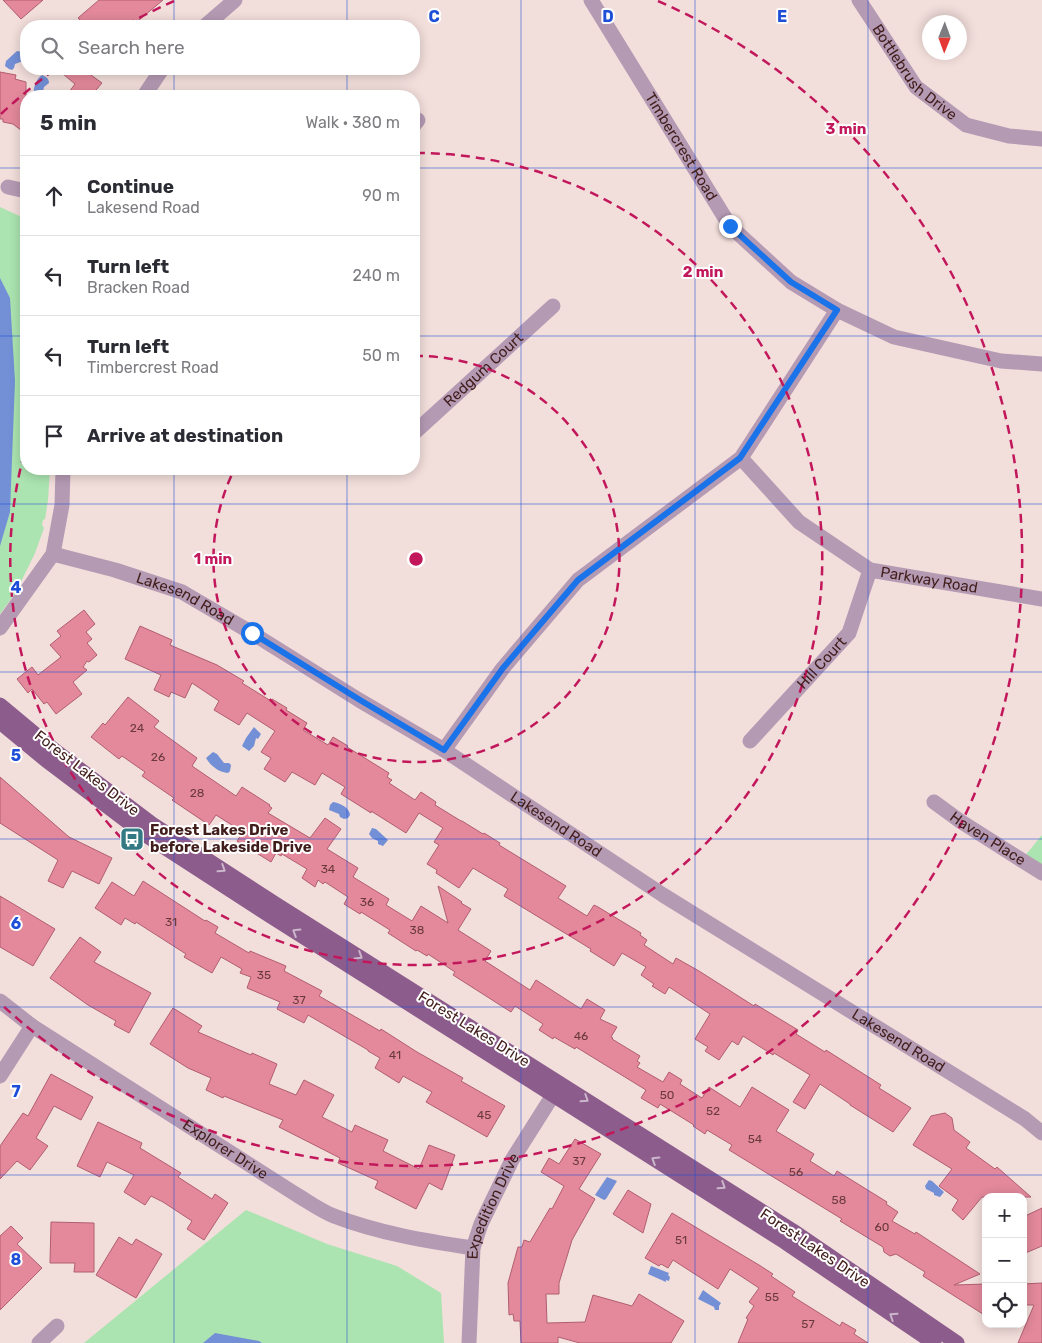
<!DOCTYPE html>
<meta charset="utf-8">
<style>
body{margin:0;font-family:Rubik,sans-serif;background:#f7f7f7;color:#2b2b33}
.controls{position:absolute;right:15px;bottom:15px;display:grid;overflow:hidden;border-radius:10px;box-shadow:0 2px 12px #0003}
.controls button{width:45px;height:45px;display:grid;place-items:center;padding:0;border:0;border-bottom:1px solid #e1e1e2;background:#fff;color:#2b2b33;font:25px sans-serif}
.compass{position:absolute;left:922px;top:15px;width:45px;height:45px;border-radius:50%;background:#fff;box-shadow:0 2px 12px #0003;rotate:181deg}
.stop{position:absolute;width:15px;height:15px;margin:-11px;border:4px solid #1a73e8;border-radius:50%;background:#fff}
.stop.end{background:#1a73e8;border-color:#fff;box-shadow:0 1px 5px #0008}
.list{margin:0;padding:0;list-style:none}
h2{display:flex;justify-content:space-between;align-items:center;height:65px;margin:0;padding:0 20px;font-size:21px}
h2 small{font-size:16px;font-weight:400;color:#7c7c81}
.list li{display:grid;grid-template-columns:32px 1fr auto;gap:15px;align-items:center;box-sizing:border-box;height:80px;padding:0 20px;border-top:1px solid #e1e1e2}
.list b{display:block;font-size:19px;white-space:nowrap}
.list p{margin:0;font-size:16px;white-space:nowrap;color:#7c7c81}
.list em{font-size:16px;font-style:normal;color:#7c7c81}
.icon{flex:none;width:28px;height:28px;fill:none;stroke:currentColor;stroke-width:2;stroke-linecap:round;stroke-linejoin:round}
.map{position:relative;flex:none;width:1042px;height:1343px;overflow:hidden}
.search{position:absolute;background:#fff;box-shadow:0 2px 12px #0003;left:20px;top:20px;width:400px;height:55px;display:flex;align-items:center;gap:12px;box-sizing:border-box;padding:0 18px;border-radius:20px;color:#7c7c81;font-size:19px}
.panel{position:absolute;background:#fff;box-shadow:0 2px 12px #0003;left:20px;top:90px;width:400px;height:385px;border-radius:20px}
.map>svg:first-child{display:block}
.green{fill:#abe4b0}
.water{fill:#738fd6}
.building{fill:#e3899b;stroke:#b15e70}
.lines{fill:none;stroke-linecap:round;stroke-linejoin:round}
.minor{stroke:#b59ab4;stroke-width:15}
.major{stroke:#8c5c8c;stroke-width:15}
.oneway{stroke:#cbb6cb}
.route{stroke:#1a73e8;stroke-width:6}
.grid{fill:none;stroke:#1d4ed8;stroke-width:1;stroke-opacity:0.55}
.ring{fill:none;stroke:#c2185b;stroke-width:2.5;stroke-dasharray:9 6}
.labels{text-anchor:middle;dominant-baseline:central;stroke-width:4;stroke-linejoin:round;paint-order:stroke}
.number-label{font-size:12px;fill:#6a393b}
.street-label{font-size:15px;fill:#411e1b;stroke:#fff}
.poi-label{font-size:15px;font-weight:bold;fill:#411e1b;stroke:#fff;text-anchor:start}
.grid-label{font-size:16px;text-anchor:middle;font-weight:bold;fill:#1d4ed8;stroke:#fff;stroke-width:4;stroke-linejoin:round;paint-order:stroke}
.centre{fill:#c2185b;stroke:#fff;stroke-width:2.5}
.ring-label{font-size:15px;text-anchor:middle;font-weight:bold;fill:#c2185b;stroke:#fff;stroke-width:4;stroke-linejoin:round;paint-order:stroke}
</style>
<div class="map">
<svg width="1042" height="1343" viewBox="0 0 1042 1343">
<rect width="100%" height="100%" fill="#f2dedb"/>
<!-- green -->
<g class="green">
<path d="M0,207L26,219V469H50L48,500L45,519L43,520L42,525L44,528L35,553L16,592L0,614Z"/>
<path d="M1042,835V867L1024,857Z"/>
<path d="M246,1210L327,1244L397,1266L441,1293L444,1343H84Z"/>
</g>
<!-- water -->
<g class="water">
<path d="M17,51L22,52L24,56L23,61L15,64L14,68L12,70L9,69L5,66L6,61Z"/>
<path d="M42,75C46,77 49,78 49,83L44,87L42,96H37L34,94C33,88 36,79 42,75Z"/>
<path d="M0,278L10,298L15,381L10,512L0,546Z"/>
<path d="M254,727L261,734L258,739L256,738L254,746L249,751L242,746L246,738Z"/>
<path d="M213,752L217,754L224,763H229L231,765L230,771L228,773C218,772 211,766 206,758Z"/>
<path d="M333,802C340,803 350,808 350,815L348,818L344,819L340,817L339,814L329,810L330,805Z"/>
<path d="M372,828L376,829L388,840L383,846L378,844V841L372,838L369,834Z"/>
<path d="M607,1177L617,1181L606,1199L604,1200L595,1195Z"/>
<path d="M929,1180L932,1181L944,1192L940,1197L934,1195V1193L926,1189L925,1186Z"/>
<path d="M651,1266L669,1273L668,1275L670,1277L669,1281L666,1280V1282L648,1274Z"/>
<path d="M703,1290L721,1303L719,1306V1310H715L714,1307L698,1299Z"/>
<path d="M215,1333L259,1341L262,1343H203Z"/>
</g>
<!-- building -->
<g class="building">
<path d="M3,0H43L21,19Z"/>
<path d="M99,0H163L132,26H86L78,18Z"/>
<path d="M57,69H96L91,75L102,83L91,96H66L75,84Z"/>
<path d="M0,72L16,75L15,79L26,82V134L13,124L3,122V119H0Z"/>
<path d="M84,610L95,624L86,632L92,639L87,643L97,655L89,662L87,661L83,667L87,670L73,682L82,694L56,714L47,702L44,704L32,689L28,693L17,679L32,667L38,675L61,657L50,645L61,636L57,631Z"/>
<path d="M140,626L172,640L170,645L217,665L244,681L242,683L271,701L272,699L287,708L286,710L307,723L303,730L328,745L333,737L348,746L347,747L389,773L387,777L392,780L389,783L415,800L421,792L436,802L435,805L461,821H462L483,834L484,833L500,843L499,845L566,886L558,898L587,916L594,905L598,907L641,933L640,935L647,940L644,945L673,964L676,958L699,971L754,1006L755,1004L798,1030L796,1034L825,1052L826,1050L881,1085L879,1088L911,1108L893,1132L850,1105V1104L820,1084L805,1109L793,1102L810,1075L774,1053L773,1055L743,1036L738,1045L732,1041L719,1060L705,1051L708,1047L695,1039L710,1014L669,987L665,994L652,986L654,984L641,975L646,967L622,953L614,966L590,951L591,949L504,896L508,889L473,868L459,888L436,873L437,870L427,864L439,845L434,842L443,828L419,813L406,833L371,811V813L341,794L345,787L322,773L315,785L292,772L285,782L264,769L271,758L261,752L275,731L247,713L239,725L214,710L219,701L192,683L185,698L171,692L169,697L154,690L161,675L125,659Z"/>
<path d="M128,697L159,721L154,727L197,758L192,766L236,796L242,787L270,805L269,806L272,808L268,813L310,838L325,818L341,829L327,849L358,868L353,877L389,899L386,905L412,921L421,906L448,923L438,886L462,902L461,903L471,909L458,930L491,951L485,961L530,990L536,980L581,1009L587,999L605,1010L600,1019L617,1027L611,1037L613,1038L612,1039L640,1056L637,1061L640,1063L637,1067L663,1082L669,1072L682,1080L680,1084L702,1098L709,1087L740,1107L752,1087L789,1110L776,1131L814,1154L810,1161L834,1176L837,1171L887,1202L886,1204L898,1212L892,1221L915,1234L916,1232L980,1274L954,1285L986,1284V1316L923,1276L925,1272L896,1254L890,1256L884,1252L883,1247L840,1221L842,1219L729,1150L732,1145L707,1130L705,1134L693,1126L694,1125L660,1104L658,1108L641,1098L646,1090L576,1047L575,1049L554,1037L553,1039L539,1030L543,1024L515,1006L511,1012L453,975L455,972L428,954L427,956L417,950L416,951L388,933L390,930L361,912L360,914L344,904L348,897L325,882L323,884L318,880L315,887L302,878L307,869L282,854L281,856L276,853L271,862L237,841L243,832L216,815L209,825L172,800L174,798L142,776L145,772L122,756L119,759L91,737L103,723L105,725Z"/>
<path d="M0,777L69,837L112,858L99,884L72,871L63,888L48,881L58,860L0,823Z"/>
<path d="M143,881L205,921L206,920L218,927L215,933L249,953L250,951L286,966L284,971L322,991L319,996L380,1031L381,1029L417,1052L463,1078L461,1081L505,1106L487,1137L426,1102L432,1092L403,1076L399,1083L375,1068L380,1058L368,1051V1050L308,1015L304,1023L277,1009L280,1002L247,988L251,977L240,973L242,969L221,957L212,973L184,957L186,954L136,922L135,924L125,918L121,925L95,908L112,882L134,896Z"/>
<path d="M0,896L55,929L33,966L0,947Z"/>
<path d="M80,937L101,952L94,962L151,993L129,1033L114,1025L116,1021L88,1005L50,978Z"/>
<path d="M173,1008L202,1026L198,1032L251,1055L252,1053L277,1064L269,1084L296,1095L304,1080L334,1095L322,1117L352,1132L355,1125L388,1140L383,1151L419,1169L429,1145L455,1155L442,1190L429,1183L416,1209L375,1188L378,1181L338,1163L340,1158L279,1127L283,1120L224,1096L223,1098L206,1090L211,1078L188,1068L150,1044Z"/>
<path d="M51,1074L93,1097L81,1120L54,1106L36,1138L48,1146L30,1170L17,1161L0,1179V1146L23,1113L28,1116Z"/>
<path d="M945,1113L952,1118L954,1130L970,1142L966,1148L995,1169L997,1167L1031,1197H982L963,1220L952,1210L958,1200L939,1186L952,1169L913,1145L931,1116Z"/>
<path d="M98,1122L142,1143L140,1148L181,1173L178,1177L212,1199L215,1194L228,1203L204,1240L187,1229L192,1221L163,1202L151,1196L145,1205L124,1192L134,1175L107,1162L100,1177L77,1166Z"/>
<path d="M575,1139L601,1154L579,1189L595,1199L572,1240L559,1283V1294H546L547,1323L585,1322L593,1295L632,1306L639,1294L684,1321L671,1343H580L558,1337V1343H521L520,1321H514L513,1314L509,1315L508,1283L518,1247H522L524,1240L530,1242L550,1208L552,1209L564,1186L541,1172L549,1158L559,1164Z"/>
<path d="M628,1190L651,1204L643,1233L613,1214Z"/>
<path d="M1042,1208V1246L1023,1254V1217Z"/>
<path d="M672,1213L759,1265L773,1274L771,1276L795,1292L792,1296L840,1326L842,1322L856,1330L854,1334L868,1343H738L748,1319L746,1318L754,1306L749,1302L759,1288L730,1269L718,1289L673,1260L668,1268L661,1264L659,1266L645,1258Z"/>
<path d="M51,1222L94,1223V1272H74L75,1263H50Z"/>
<path d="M11,1226L23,1238L17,1244L42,1268L0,1310V1236Z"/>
<path d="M119,1237L132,1245L136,1239L162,1254L136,1298L96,1275Z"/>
<path d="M1042,1283V1343H1018L1034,1305H1023V1284Z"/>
</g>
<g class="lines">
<!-- minor -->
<g class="minor">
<path id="s1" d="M591,0L730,226L791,282L837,310L894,337L1001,361L1042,364"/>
<path id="s2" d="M859,0L916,87L966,125L1009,136L1042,139"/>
<path d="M205,26L235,0"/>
<path d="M144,96L162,69"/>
<path d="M414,125L418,120"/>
<path d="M8,187L26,191"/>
<path id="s3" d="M414,433L553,306"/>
<path id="s4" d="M741,458L799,522L870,570L1042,599"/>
<path id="s5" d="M53,554L115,570L182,592L252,633L359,700L444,750L663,895L1025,1119L1042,1133"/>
<path d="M0,628L53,554L62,505L63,469"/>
<path id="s6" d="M750,741L849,633L870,570"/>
<path d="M444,750L503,668L578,580L741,458L837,310"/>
<path id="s7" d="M934,802L960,821L1042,873"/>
<path id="s8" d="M0,1001L32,1026L297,1195C309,1202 321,1211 334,1216C378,1233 426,1241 473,1248"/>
<path d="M0,1076L32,1026"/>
<path d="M39,1343L57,1326"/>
<path id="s9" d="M469,1343L473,1248L481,1224L512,1160L560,1084"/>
</g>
<!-- major -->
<g class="major">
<path d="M0,705L54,750L152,824L277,905L793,1231L957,1343"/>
<path d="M0,722L46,760L144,834L269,915L785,1242L934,1343"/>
</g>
</g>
<!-- one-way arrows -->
<defs><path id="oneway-chevron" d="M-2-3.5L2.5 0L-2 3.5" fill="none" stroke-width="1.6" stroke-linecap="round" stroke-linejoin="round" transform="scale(1.25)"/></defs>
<g class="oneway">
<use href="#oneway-chevron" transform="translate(222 869) rotate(33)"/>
<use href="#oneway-chevron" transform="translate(296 932) rotate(-148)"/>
<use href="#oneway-chevron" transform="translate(359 956) rotate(32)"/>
<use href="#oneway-chevron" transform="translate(585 1099) rotate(33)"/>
<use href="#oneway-chevron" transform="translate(655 1160) rotate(-148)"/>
<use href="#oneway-chevron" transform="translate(722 1186) rotate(33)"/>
<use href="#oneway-chevron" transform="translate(893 1316) rotate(-146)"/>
</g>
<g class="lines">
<!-- route -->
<path class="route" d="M252,633L360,700L444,750L503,668L578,580L740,458L837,310L791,282L730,226"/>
</g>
<!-- grid -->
<path class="grid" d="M174,0V26M347,0V26M521,0V1343M695,0V1343M868,0V1343M174,69V96M347,69V96M0,168H26M414,168H1042M0,336H26M414,336H1042M174,469V1343M347,469V1343M0,504H1042M0,672H1042M0,839H1042M0,1007H1042M0,1175H1042"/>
<!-- distance rings -->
<g class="ring">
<path d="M414 356A203 203 0 1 1 234 470"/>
<path d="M416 153A406 406 0 1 1 26 447"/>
<path d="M1 114A608 608 0 0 1 54 70M126 25A608 608 0 0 1 174 1M658 1A608 608 0 1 1 1 1004"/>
</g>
<!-- icons -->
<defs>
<g id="bus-square" transform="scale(1.25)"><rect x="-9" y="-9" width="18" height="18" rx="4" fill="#327983" stroke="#fff"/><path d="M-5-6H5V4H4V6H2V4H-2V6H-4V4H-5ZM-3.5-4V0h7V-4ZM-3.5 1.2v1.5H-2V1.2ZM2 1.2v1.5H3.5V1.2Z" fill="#fff"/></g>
</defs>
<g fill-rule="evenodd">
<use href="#bus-square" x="132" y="839"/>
</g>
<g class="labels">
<!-- number labels -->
<g class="number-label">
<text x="137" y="728">24</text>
<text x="158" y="757">26</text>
<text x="197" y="793">28</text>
<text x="328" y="869">34</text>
<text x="367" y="902">36</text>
<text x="171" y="922">31</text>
<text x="417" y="930">38</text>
<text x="264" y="975">35</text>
<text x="299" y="1000">37</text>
<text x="581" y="1036">46</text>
<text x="395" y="1055">41</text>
<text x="667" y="1095">50</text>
<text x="713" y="1111">52</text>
<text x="484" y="1115">45</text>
<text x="755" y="1139">54</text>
<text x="579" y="1161">37</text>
<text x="796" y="1172">56</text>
<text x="839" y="1200">58</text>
<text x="882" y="1227">60</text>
<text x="681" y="1240">51</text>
<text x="772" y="1297">55</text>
<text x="808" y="1324">57</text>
</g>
<!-- street labels -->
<g class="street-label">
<text stroke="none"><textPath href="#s2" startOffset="92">Bottlebrush Drive</textPath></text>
<text stroke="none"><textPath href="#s1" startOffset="172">Timbercrest Road</textPath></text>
<text stroke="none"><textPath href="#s3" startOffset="94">Redgum Court</textPath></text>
<text stroke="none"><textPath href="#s4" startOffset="232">Parkway Road</textPath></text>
<text stroke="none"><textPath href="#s5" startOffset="140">Lakesend Road</textPath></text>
<text stroke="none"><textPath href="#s6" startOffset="106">Hill Court</textPath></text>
<text transform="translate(87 773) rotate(38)">Forest Lakes Drive</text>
<text stroke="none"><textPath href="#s5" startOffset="575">Lakesend Road</textPath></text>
<text stroke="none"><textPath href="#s7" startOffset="65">Haven Place</textPath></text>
<text transform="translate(474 1029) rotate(32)">Forest Lakes Drive</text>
<text stroke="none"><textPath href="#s5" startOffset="980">Lakesend Road</textPath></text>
<text stroke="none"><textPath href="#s8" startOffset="270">Explorer Drive</textPath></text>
<text stroke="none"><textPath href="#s9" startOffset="141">Expedition Drive</textPath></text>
<text transform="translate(815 1248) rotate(34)">Forest Lakes Drive</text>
</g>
<!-- poi labels -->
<g class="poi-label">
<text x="150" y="830">Forest Lakes Drive<tspan x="150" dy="17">before Lakeside Drive</tspan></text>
</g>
</g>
<g class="grid-label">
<text x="434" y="22">C</text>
<text x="608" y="22">D</text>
<text x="782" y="22">E</text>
<text x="16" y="593">4</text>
<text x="16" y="761">5</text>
<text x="16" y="929">6</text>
<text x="16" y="1097">7</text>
<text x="16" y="1265">8</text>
</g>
<circle cx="416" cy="559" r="8" class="centre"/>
<g class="ring-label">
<text x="846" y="134">3 min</text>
<text x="703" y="277">2 min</text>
<text x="213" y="564">1 min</text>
</g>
</svg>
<div class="controls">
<button>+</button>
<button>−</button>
<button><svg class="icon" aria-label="locate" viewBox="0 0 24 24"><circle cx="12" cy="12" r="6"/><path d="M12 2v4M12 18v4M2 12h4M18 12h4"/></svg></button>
</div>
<svg class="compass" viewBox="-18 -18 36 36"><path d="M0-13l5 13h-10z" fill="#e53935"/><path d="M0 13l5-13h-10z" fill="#7c7c81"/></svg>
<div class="stop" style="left:252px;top:633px"></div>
<div class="stop end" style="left:730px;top:226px"></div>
<div class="search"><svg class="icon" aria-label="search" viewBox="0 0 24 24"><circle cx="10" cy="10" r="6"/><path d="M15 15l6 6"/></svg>Search here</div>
<section class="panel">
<h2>5 min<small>Walk · 380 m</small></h2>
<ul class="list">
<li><svg class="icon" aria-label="ahead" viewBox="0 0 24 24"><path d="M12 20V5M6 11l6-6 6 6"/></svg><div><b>Continue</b><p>Lakesend Road</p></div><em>90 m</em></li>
<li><svg class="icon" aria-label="left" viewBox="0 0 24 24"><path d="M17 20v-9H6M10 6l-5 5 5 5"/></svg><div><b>Turn left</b><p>Bracken Road</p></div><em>240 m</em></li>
<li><svg class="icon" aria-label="left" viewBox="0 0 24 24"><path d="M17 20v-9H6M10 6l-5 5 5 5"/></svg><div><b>Turn left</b><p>Timbercrest Road</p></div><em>50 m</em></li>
<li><svg class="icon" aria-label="arrive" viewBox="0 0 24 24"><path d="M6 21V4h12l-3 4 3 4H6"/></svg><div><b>Arrive at destination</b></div></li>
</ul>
</section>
</div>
